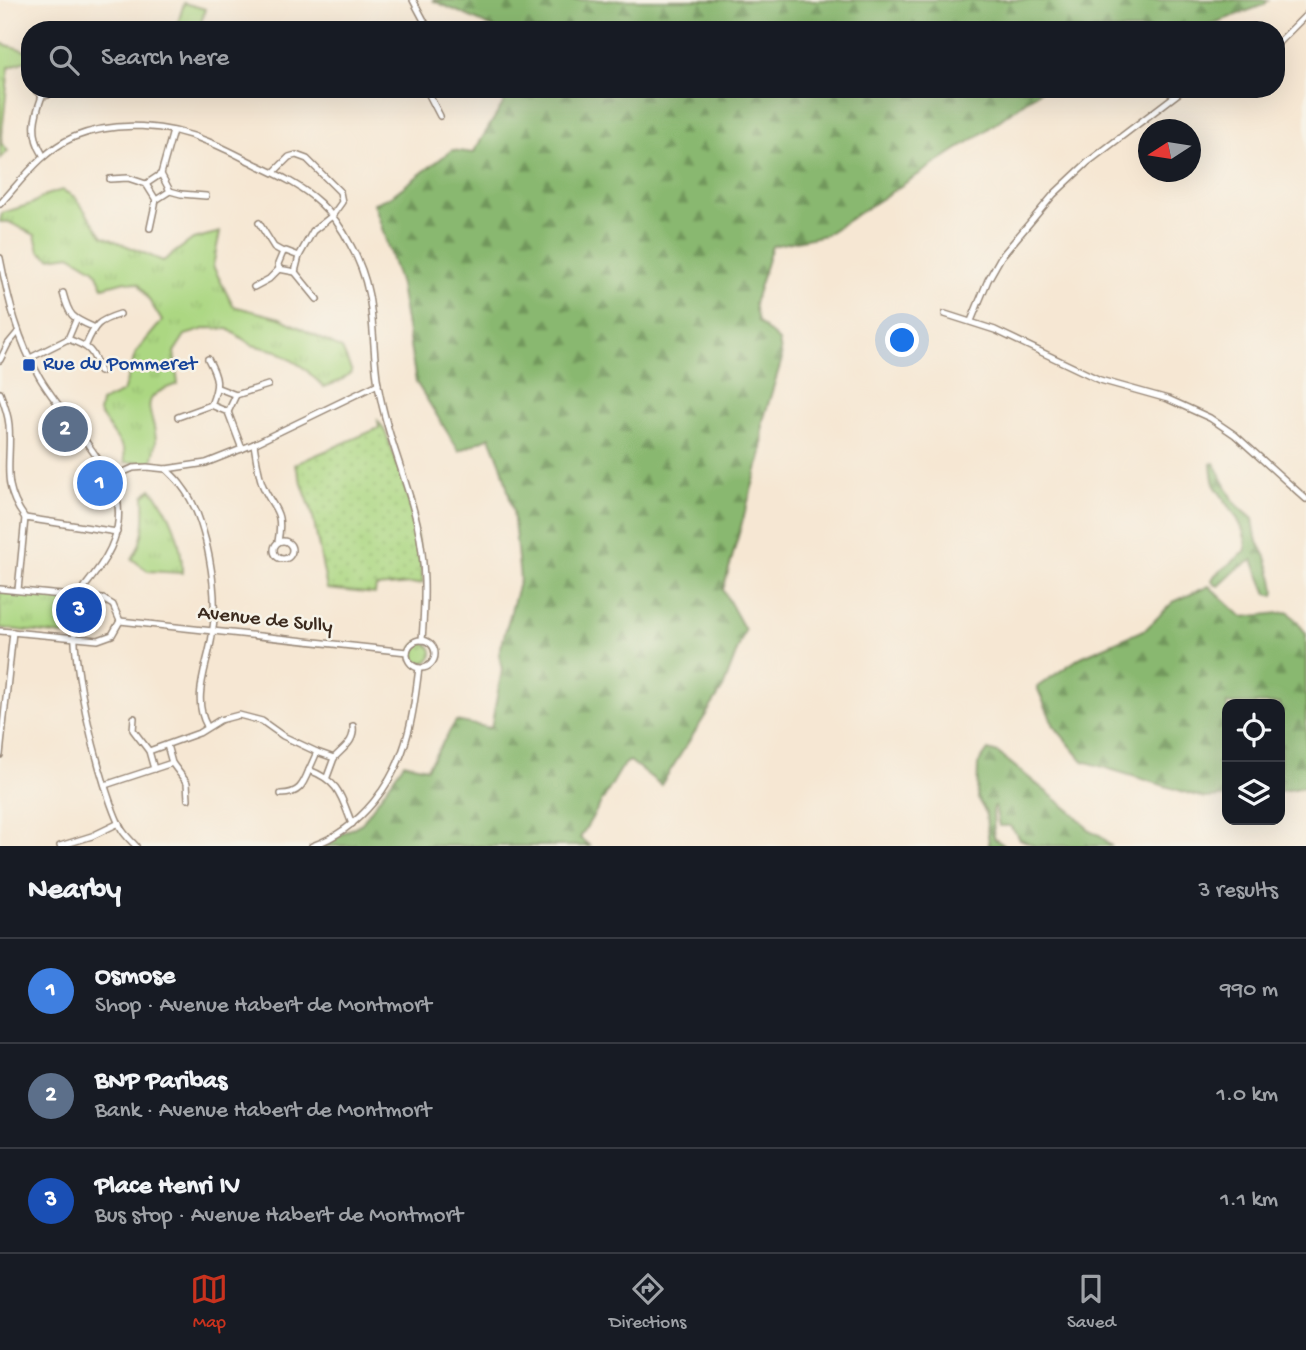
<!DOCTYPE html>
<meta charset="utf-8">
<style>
body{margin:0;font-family:"Gochi Hand",sans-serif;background:#242831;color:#f1f3f6}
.controls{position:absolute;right:21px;bottom:21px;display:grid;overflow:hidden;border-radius:14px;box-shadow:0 7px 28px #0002}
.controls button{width:63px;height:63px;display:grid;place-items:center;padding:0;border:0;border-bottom:2px solid #363941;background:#171b24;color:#f1f3f6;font:35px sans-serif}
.compass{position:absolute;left:1138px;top:119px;width:63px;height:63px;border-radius:50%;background:#171b24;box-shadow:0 7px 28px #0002;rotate:258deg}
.you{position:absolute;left:903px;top:341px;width:24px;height:24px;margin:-18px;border:5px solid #fff;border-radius:50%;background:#1a73e8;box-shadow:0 0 0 10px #1a73e833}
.badge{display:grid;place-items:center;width:46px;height:46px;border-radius:50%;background:#c8321e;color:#fff;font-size:23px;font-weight:700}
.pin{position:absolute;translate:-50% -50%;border:4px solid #fff;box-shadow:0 2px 7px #0006}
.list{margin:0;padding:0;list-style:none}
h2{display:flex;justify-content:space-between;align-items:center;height:91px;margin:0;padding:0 28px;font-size:30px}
h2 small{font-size:23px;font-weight:400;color:#9ea1a6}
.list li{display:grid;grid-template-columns:46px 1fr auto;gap:21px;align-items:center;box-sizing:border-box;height:105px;padding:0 28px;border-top:2px solid #363941}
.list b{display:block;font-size:26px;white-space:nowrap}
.list p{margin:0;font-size:23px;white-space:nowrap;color:#9ea1a6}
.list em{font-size:23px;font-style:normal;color:#9ea1a6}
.icon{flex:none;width:38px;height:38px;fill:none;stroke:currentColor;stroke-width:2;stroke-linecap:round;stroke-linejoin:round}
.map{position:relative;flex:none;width:1306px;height:846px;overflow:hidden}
.search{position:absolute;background:#171b24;box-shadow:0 7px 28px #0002;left:21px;right:21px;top:21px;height:77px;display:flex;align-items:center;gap:18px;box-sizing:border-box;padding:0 24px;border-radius:28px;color:#9ea1a6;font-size:26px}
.sheet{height:406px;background:#171b24}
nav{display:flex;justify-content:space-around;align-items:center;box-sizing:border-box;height:98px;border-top:2px solid #363941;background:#171b24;font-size:19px;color:#9ea1a6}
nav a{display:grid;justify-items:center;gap:4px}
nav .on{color:#c8321e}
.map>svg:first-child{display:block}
.grass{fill:url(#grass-dots);stroke:#748050;stroke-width:2}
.forest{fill:url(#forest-firs);stroke:#627147;stroke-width:2}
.park{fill:url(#park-tufts);stroke:#748050;stroke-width:2}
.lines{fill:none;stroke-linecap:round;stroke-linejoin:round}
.street-casing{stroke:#988878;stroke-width:8}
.street{stroke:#fff;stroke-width:5}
.transit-dot{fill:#1a4fb4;stroke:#f7f3e8;stroke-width:2.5}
.labels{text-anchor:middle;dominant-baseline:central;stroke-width:5;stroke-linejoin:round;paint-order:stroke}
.transit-label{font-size:21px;fill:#164399;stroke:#f7f3e8;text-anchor:start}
.street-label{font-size:21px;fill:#3b2a1e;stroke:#f7f3e8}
</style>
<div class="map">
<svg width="1306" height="846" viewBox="0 0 1306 846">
<defs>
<pattern id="grass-dots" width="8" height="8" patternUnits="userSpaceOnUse" patternTransform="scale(1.75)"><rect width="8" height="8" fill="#acd782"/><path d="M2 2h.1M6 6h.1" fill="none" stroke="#95b970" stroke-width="1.8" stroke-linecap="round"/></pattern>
<pattern id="forest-firs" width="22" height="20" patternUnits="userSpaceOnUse" patternTransform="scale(1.75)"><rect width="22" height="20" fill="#89b870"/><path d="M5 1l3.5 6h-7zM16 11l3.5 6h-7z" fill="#71965b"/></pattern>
<pattern id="park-tufts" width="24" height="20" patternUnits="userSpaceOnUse" patternTransform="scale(1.75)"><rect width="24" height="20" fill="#acd782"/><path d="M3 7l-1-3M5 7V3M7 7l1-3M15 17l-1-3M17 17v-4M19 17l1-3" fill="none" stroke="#95b970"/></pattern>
</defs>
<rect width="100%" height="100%" fill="#f7f3e8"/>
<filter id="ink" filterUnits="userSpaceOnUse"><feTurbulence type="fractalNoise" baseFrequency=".0143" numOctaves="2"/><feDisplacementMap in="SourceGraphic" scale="14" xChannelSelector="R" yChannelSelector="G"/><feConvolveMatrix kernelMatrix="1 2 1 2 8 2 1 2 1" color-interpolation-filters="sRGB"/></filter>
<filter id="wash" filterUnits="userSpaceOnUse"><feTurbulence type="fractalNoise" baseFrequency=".00686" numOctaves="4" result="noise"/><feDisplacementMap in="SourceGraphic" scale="28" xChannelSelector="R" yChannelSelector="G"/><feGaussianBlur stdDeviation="1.57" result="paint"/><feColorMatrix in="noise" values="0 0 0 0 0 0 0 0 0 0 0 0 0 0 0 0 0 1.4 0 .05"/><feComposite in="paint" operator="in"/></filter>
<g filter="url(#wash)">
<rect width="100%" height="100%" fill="#f6e7d3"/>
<!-- grass -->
<g class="grass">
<path d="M378,421C384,428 389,440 392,450C410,493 418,537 423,583L376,587L375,594L327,589L312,512L295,464L379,428Z"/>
<circle cx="422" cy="653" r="10"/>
</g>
<!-- forest -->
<g class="forest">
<path d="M432,0H1268L1264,5L1195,30H499Z"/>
<path d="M512,89H1042L981,134L825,235L772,246L754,304L758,322L779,341L782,359L763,421L762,452L723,590L745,630L723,688L661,785L630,761L624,764L580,838L590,846H319L362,823L404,763L427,768L456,721L491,728L502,670L499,654L520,579L513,511L502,467L490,437L459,451L416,382L400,285L374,203L390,197L452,150L473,153Z"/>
<path d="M1214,463L1235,503L1253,519L1256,538L1266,557L1273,579L1275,590L1274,596L1267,594L1253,560L1237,569L1219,586L1214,584L1212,580L1215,575L1245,552C1250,528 1227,505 1215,486C1212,481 1212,471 1211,464Z"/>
<path d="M1209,586L1242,617L1289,612L1306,633V787L1280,791V704H1227V797L1204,798L1083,761L1054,726L1037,687L1081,657L1146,629L1173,602Z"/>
<path d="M988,750L998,753L1074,814L1091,832L1100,835L1111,846H1035L1020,839L1010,826H999L995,806L993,807L994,838L1005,846H989L986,813L977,798L978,764Z"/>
</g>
<!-- park -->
<g class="park">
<path d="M184,3L205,9L199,30H176Z"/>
<path d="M0,43L30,52V59L9,67L1,143L8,151L0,159Z"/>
<path d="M62,190L75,197L103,236L163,261L193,239L220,232L213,266L233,306L280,318L342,349L352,372L340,381L324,387L304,368L277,351L252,345L228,329L208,328L185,335L174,352L178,384C132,398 155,411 156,441C156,448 153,456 152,463L125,462L124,449L99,413L101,402L123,392L136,352L162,321L139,284L125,281L103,287L95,270L70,255L50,258L39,251L35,235L9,222H0L2,213L31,204L46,195Z"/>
<path d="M151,489C171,510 183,544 182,573L148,571L132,559C145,539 145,520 144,496Z"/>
<path d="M0,591L67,597L72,604L71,630L64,635L0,628Z"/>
</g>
</g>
<g filter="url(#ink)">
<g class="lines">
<!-- street casing -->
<g class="street-casing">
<g id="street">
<path d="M413,0L429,30"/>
<path d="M1276,45L1306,15"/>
<path d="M34,89L42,96L48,95L52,89"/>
<path d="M426,89L440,116"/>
<path d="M42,96C34,118 30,134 43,155"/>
<path d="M274,172L289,157L296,155L307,159L340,192L342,202L332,216L313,231L299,256"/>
<path d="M161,174L173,131"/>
<path d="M110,179L128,178L146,184"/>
<path d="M170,191L181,194L206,196"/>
<path d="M0,204C23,179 42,151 74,137C116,120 168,124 209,142C225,148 241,157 257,165C279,175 302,186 320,203C332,214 344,232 351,246C378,294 370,335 378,385C386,433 406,477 417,523C426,562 425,600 422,640"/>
<path d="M259,223L274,247L283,252"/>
<path d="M150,228L156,200L170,191L161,174L146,184L156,200"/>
<path d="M0,258C8,299 18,341 40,378C60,412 109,463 117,498C123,528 111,553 93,576C88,583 81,590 78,598C62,637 101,792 122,830C126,836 131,841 136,846"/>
<path d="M279,269L295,272L317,299"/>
<path d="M254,287L269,279L279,269L278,264L283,252L286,251L299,256L295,272"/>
<path d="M63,293C69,316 72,318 93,327"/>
<path d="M945,314L995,330L1100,380L1168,399L1210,418L1235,435L1306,499"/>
<path d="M971,321L988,280L1001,257L1054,194L1088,162L1184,89"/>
<path d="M68,339C90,347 93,350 100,372"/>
<path d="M86,345C95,324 98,321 120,314"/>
<path d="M30,358L68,339L76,320"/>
<path d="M208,359C219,379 219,385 211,405"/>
<path d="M0,360L8,344L18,332"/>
<path d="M0,393C4,403 8,414 9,425C12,463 0,484 25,518L117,532"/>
<path d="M236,395L268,385"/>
<path d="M228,412L242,449"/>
<path d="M178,417L211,405L228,412L236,395L218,388"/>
<path d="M254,444C256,457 258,472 262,484C273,511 284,508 278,542"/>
<path d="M166,469C171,474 177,479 181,485C208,518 219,595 212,636C208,665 191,698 207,726"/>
<path d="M110,478L133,468L147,467L166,469L206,463L254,444L378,384"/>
<circle cx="283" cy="550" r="9"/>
<path d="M0,589L103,599L113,605L120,621L112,635L98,640L0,631"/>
<path d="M18,590L25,518"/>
<path d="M120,621L407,652"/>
<circle cx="421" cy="654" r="14"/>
<path d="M134,718L133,730L149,751L154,769"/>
<path d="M167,745L172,763L187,783L188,799"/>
<path d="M149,751L199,733L220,720L239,715L262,721L283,736L317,752L309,770C339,781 341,796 352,824"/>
<path d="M317,752L334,758L327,777"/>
<path d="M0,755L13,632"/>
<path d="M334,758C344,747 355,742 353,726"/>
<path d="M105,785L172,763"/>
<path d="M281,794C299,794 303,785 309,770"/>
<path d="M60,846L92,836L119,823"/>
<path d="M312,846C361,829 396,782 408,733C414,712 416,690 419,668"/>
</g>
</g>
<!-- street -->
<use href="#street" class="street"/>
</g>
</g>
<!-- markers -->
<rect class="transit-dot" x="22" y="358" width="14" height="14" rx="3.5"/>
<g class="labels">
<!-- transit labels -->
<g class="transit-label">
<text x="43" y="365">Rue du Pommeret</text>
</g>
<!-- street labels -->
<g class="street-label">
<text transform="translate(265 621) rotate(6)">Avenue de Sully</text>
</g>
</g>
</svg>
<div class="controls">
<button><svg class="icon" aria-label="locate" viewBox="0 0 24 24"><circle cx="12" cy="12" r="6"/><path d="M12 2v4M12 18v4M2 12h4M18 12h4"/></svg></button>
<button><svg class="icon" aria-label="layers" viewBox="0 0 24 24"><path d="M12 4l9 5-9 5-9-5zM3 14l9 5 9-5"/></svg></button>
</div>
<svg class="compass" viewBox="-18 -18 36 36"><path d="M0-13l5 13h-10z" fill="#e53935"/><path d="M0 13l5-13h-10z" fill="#9ea1a6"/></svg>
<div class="you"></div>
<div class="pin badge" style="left:100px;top:483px;background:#3f7fe0">1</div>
<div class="pin badge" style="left:65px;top:429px;background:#5c6f8a">2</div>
<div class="pin badge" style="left:79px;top:610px;background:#1a4fb4">3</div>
<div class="search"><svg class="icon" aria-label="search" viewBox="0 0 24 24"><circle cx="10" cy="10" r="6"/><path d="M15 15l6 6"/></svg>Search here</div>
</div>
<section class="sheet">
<h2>Nearby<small>3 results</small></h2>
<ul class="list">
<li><span class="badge" style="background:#3f7fe0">1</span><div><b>Osmose</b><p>Shop · Avenue Habert de Montmort</p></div><em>990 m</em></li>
<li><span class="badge" style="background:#5c6f8a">2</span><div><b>BNP Paribas</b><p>Bank · Avenue Habert de Montmort</p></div><em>1.0 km</em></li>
<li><span class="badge" style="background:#1a4fb4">3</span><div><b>Place Henri IV</b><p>Bus stop · Avenue Habert de Montmort</p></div><em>1.1 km</em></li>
</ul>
</section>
<nav>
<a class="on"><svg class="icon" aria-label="map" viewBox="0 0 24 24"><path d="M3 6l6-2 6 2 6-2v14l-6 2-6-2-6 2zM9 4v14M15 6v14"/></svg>Map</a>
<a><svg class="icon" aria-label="directions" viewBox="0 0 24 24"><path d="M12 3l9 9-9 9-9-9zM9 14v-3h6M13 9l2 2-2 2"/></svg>Directions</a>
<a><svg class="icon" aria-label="saved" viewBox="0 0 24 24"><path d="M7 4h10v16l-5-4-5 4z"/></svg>Saved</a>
</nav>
